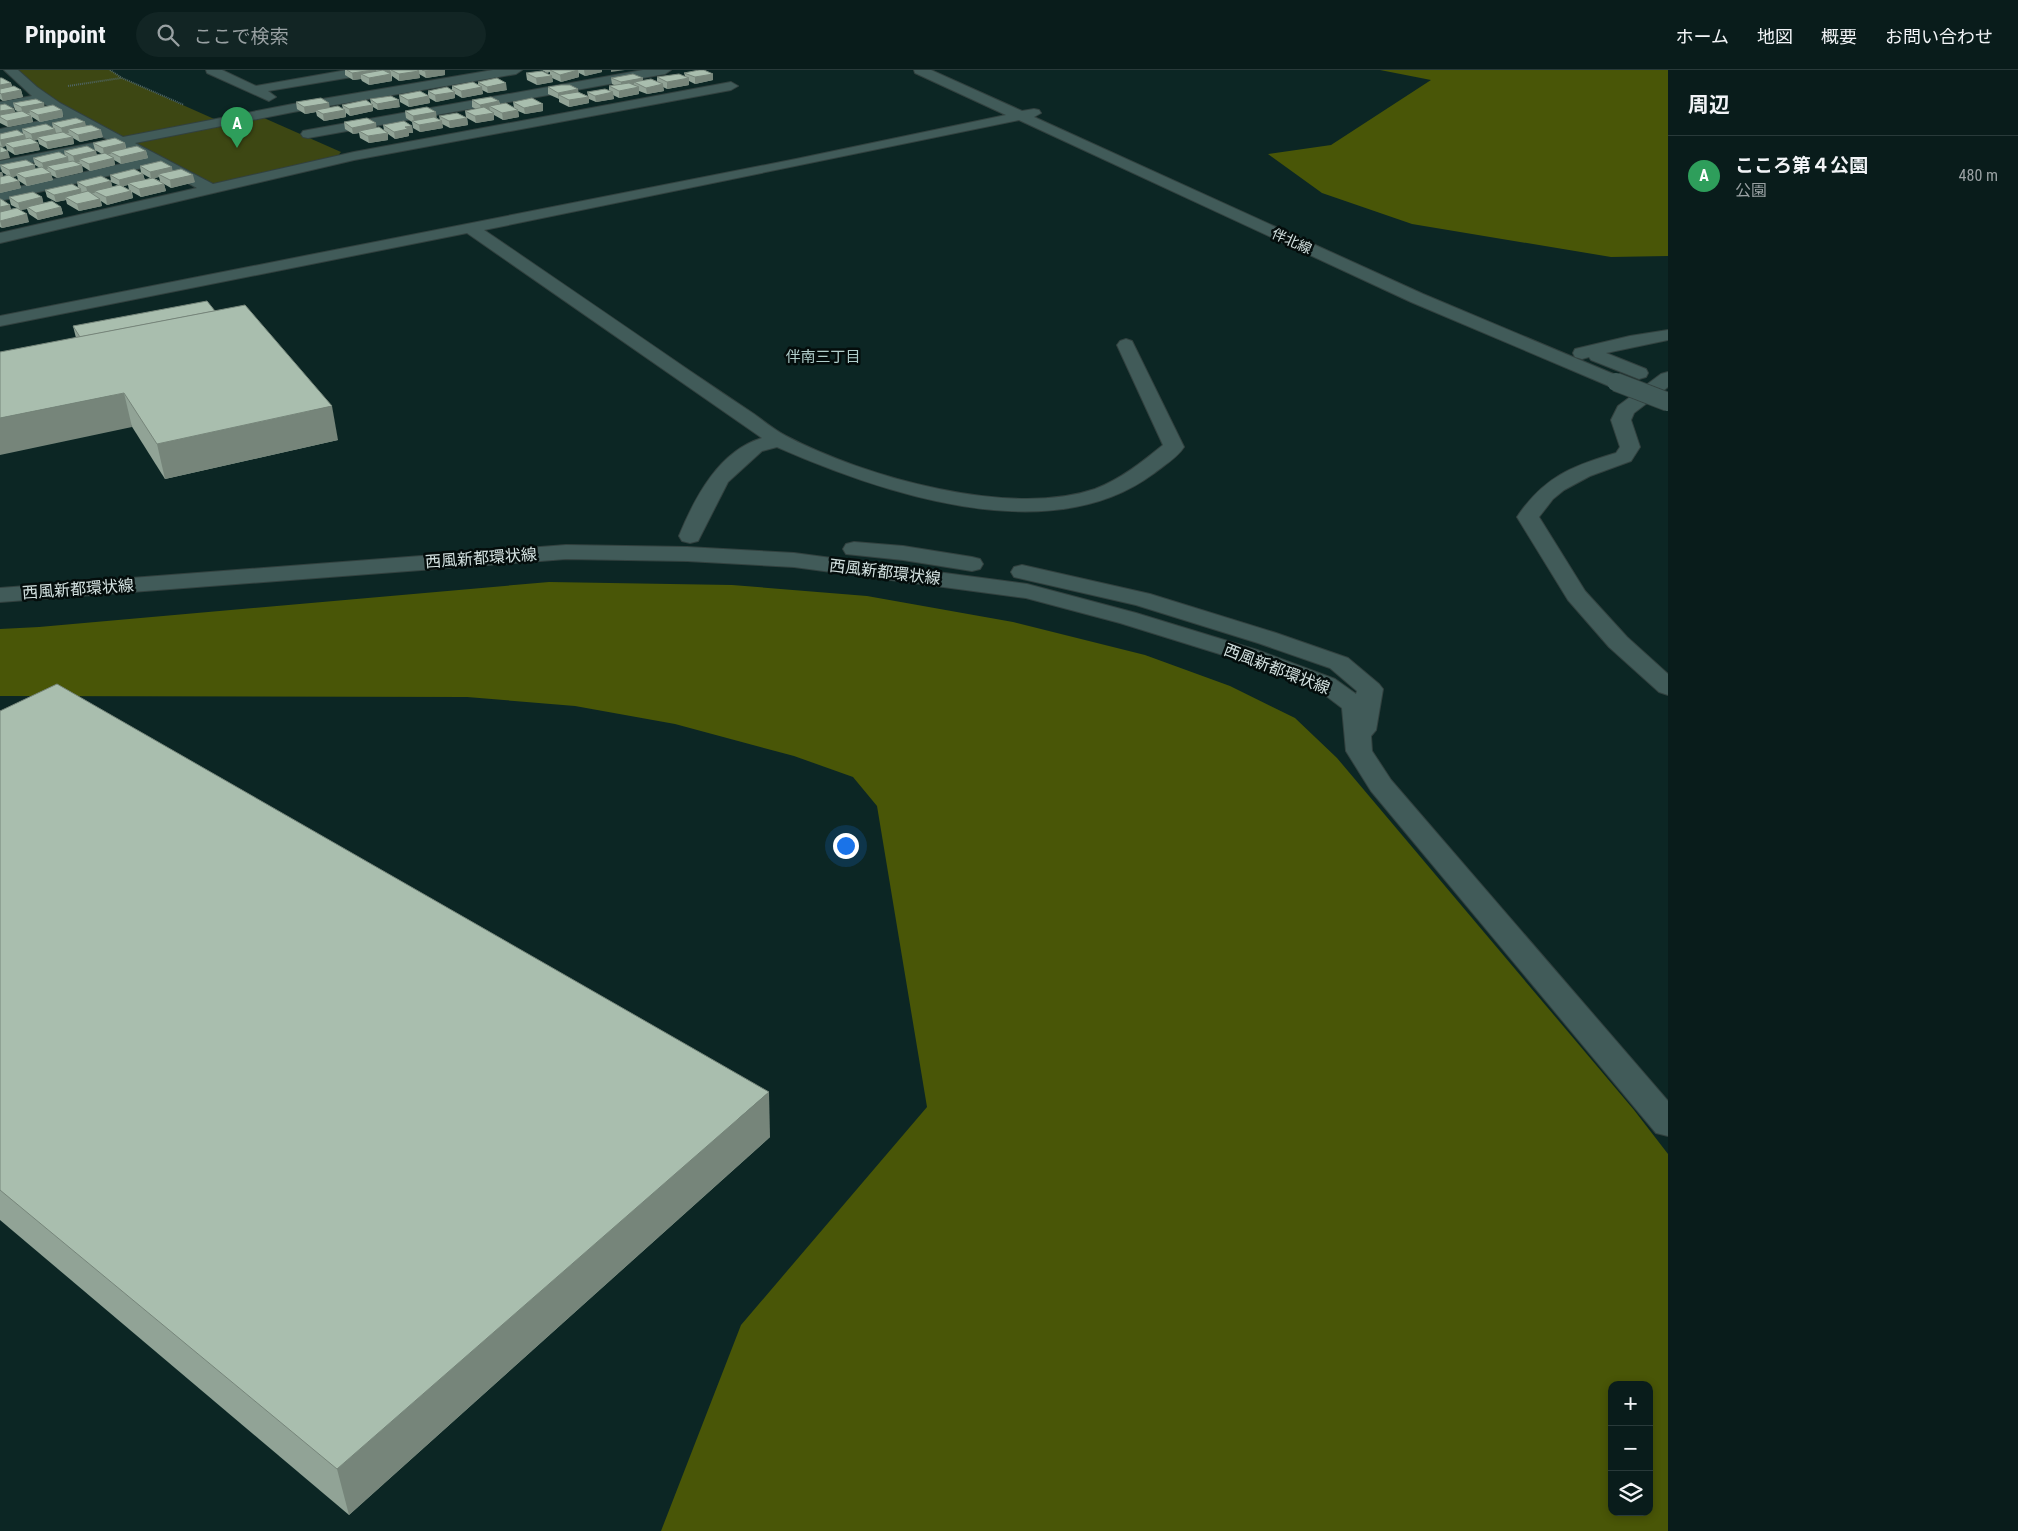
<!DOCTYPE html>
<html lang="ja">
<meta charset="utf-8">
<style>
body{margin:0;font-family:"Roboto Condensed","Noto Sans JP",sans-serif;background:#122524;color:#f1f3f6}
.controls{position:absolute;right:15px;bottom:15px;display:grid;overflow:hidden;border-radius:10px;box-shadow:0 2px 8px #0003}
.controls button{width:45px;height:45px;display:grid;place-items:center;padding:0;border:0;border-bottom:1px solid #293a3a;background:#091c1b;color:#f1f3f6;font:25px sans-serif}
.you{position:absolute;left:845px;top:775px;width:18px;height:18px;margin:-12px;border:4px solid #fff;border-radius:50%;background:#1a73e8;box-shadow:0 0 0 8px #1a73e833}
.badge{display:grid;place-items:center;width:32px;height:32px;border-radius:50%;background:#f49aa1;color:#fff;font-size:16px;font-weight:700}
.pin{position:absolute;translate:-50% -41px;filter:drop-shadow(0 1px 2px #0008)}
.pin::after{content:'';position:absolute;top:26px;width:18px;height:15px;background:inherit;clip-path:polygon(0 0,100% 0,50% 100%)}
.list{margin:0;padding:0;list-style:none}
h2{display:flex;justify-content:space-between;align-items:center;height:65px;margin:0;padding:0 20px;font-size:21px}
h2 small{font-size:16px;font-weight:400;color:#99a1a3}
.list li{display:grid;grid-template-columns:32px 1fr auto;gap:15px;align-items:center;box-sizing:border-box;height:80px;padding:0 20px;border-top:1px solid #293a3a}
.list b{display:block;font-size:19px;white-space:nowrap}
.list p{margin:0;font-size:16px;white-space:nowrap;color:#99a1a3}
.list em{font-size:16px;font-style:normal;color:#99a1a3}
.icon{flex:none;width:28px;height:28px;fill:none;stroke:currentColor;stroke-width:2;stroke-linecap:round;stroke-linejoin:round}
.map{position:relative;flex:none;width:1668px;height:1461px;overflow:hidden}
header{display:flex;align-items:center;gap:30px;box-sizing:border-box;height:70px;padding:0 25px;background:#091c1b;border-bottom:1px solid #293a3a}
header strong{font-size:24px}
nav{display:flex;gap:28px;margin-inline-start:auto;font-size:18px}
.search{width:350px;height:45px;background:#122524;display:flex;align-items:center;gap:12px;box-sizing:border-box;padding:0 18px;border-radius:28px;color:#99a1a3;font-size:19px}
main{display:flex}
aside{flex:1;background:#091c1b}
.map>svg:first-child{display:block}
.green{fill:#3d4713}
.forest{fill:#495607;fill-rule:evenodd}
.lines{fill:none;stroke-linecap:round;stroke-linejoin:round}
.minor-casing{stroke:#32413f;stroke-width:2}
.path{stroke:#506665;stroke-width:2;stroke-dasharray:1 1;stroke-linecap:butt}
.minor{fill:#415b59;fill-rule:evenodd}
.minor-bridge-casing{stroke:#32413f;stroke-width:20;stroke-linecap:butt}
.minor-bridge{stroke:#415b59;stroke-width:18}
.wall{fill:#91a396;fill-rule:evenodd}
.shaded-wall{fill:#76857a}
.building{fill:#a9beae;stroke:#76857a}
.labels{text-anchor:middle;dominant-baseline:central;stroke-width:5;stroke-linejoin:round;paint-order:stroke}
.far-street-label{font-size:14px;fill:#d2e0df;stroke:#040d0c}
.far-neighbourhood-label{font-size:15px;fill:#b2cfcc;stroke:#040d0c}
.street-label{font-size:16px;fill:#d2e0df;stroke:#040d0c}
</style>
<header>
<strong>Pinpoint</strong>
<div class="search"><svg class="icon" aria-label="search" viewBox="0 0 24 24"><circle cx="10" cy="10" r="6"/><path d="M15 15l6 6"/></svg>ここで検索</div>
<nav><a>ホーム</a><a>地図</a><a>概要</a><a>お問い合わせ</a></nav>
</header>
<main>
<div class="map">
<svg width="1668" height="1461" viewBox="0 0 1668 1461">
<rect width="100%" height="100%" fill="#0c2624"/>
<!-- green -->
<g class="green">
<path d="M11,0H110L122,8L221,52L119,71L90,56Z"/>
<path d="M251,48H264L341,82L337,87L222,113H209L135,75L140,70Z"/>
</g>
<!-- forest -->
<g class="forest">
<path d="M1380,0H1668V186L1611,187L1412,154L1322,123L1268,84L1331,75L1431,10Z"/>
<path d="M549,512L732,515L867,526L1013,552L1145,585L1230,616L1295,648L1337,688L1634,1040L1668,1084V1461H661L741,1255L927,1037L877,736L853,707L794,686L675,654L575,636L467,627L0,626V559L39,557ZM1612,1315H1649V1442H1612Z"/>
</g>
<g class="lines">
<!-- minor casing -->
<g class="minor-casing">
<g id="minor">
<path d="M4,0H18L37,17L60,33L123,67L293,34L493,0H522L516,4L293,42L135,73L213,114L354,82L731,12L738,16L731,20L354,90L0,173V163L197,118L155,95L0,131V121L143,89L119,76L0,99V91L108,70L75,52L0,67V59L64,46L41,32L0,40V32L32,26Z"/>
<path d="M206,0H222L256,16L347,0H376L370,4L268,21L276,27L269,31L207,3Z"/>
<path d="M643,0H671L665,4L308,68L303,67L301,64L303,61L308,60Z"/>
<path d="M914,0H931L1022,41L1034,39L1039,40L1041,43L1034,47L1423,224L1623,308L1626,312L1623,316L1616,318L1609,316L1411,232L1019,50L484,160C553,207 622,254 690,301C712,316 733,330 754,344C765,352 775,360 786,366C864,407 1010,448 1095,419C1121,409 1142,392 1163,375L1117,275L1120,271L1126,269L1132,271L1184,377C1177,388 1163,396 1153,404C1049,481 882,423 777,377L762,381L728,412L698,471L690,473L682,471L679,466C695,427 719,381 762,368L467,163L0,256V246L796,89L1006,45L915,3Z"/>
<path d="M1668,260V270L1606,283L1646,299L1648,303L1646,307L1639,309L1591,290L1589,287L1582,289L1575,287L1573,283L1575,279L1630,266Z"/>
<path d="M1668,302V317L1634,343L1631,350L1640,377L1631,391L1590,406L1564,420L1553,429L1539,447L1585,521L1627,567L1668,604V625L1659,622L1609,577L1568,530L1517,447C1544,407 1572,396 1616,383L1620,377L1611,350L1618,336L1661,304Z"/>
<path d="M854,472L903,476L972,487L980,489L983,494L980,499L972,501L903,490L846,484L843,479L846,474Z"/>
<path d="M566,475L687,477L794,483L1027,514L1136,543L1257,580L1335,609L1356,624L1357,621L1330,598L1258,573L1136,535L1014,507L1011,502L1014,497L1022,495L1150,524L1276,563L1348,588L1379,614L1383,619L1376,660L1371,666L1372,681L1391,710L1668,1031V1066L1656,1063L1371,721L1346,681L1342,638L1317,619L1239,590L1120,553L1026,528L794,497L687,491L566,489L0,532V518Z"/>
</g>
</g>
<!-- path -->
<g class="path">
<path d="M110,0L122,8L184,35"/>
<path d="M68,16L121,8"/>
</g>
<!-- minor -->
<use href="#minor" class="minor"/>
<!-- minor-bridge casing -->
<g class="minor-bridge-casing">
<path id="minor-bridge" d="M1616,312L1668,332"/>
</g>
<!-- minor-bridge -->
<use href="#minor-bridge" class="minor-bridge"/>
</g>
<!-- wall -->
<g class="wall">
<path d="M345,0H445V5L426,8L419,4L420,8L399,11L392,6V11L369,15L362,11L361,9L353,10L345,5Z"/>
<path d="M542,0H602V2L585,6L579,3V7L561,12L552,8L553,12L537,15L527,10L526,3L550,4V2L547,3Z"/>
<path d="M684,3L713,4V10L695,14L689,11V15L667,19L663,17L664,21L647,24L639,21V24L619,28L613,25L614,29L596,32L589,29V33L569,37L559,32V29L548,24V17L578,19V22L588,26L587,22L609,21V16L614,15L612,14L611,8L657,12V7L685,6Z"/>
<path d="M0,8L11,13L12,16L21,20L23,27L3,31L0,29Z"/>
<path d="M478,12L507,20L488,23L482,20L483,24L462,28L455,24V28L436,32L429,28L430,33L409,37L400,32L399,25L428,26V21L452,20V16L478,15Z"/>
<path d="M370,29L400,37L378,40L373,37V41L350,46L346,43V47L324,51L317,46L316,42L305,44L297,39L296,32L343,39L342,35L371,33Z"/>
<path d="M472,30L499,31L500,34L514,38L513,32L543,41L525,44L518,41L519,47L503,50L494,45V50L476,53L467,48L468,55L450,58L442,54L443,58L420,62L413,58L412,52L406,48L405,41L436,48L440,50L439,46L466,47L465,41L476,39L472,37Z"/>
<path d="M13,33L62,40L63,47L40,52L32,47L33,52L8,57L0,53V35L14,39L15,42H19L15,40Z"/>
<path d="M344,52L376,53V58L384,60L383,55L412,56L413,63H409V66L395,69L388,64V70L369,73L360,68L359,63L353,64L345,59Z"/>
<path d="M52,53L86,56L103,67L80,72L73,68L74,74L48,79L39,74L38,70H34L38,73L40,80L15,85L7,80L6,76L2,77L0,76V64H23L22,59L53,58Z"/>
<path d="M93,73H125L126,78L146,81L148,88L121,94L114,90L115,95L90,101L82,96L83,102L57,108L51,105L53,110L27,116L19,111L21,118L0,123L2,102L3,107L8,106L2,102L0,95L36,99L40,98L35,95L33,88L65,86L64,81L97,85L102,84L95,80ZM17,106L18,110L12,107Z"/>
<path d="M140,96L173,101L195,112L171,118L164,114L166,121L141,127L132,122L133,128L107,135L101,131L102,136L79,141L67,134L66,130L56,132L47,127L45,120L78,117L77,112L111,111L110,105L141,103ZM143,104L150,108L145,110ZM159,107L160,111L154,108ZM111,112L118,115L112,117ZM128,115L129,120L123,116Z"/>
<path d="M9,127H42L43,133L61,137L63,144L38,150L29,144L27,139L20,140L29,152L2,158L0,157V129L11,139L17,138L11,135Z"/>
<path d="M215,241L338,370L165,409L76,268L73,256Z"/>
<path d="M0,641L770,1067L349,1445L0,1150Z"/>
</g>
<!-- shaded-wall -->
<g class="shaded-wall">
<path d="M373,0H376L377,6L361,4V9L353,10L352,3Z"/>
<path d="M382,0H390L391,3L383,4Z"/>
<path d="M434,0H445V5L426,8L425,1Z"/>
<path d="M578,0L579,7L561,12L560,5Z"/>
<path d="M584,0H602V2L585,6Z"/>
<path d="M611,0H625L611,2Z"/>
<path d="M419,1L420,8L399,11V4Z"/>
<path d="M391,4L392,11L369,15V8Z"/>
<path d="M713,4V10L695,14V7Z"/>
<path d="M552,6L553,12L537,15L536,8Z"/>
<path d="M643,8V15L634,12V16L621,19V12Z"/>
<path d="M689,8V15L667,19V12Z"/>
<path d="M11,13L13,19L0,22V15Z"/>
<path d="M506,13L507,20L488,23L487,17Z"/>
<path d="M663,14L664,21L647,24L646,18Z"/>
<path d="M482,17L483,24L462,28L461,21Z"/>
<path d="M639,17V24L619,28V21Z"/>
<path d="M578,19L579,25H559L558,29V23Z"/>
<path d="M21,20L23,27L3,31L1,24Z"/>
<path d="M455,22V28L436,32L435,25Z"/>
<path d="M613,22L614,29L596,32L595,26Z"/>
<path d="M429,26L430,33L409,37L408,30Z"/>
<path d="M589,27V33L569,37V30Z"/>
<path d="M399,30L400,37L378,40L377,34Z"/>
<path d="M499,31L500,38L489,36L490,40L481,41L480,35Z"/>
<path d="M44,33L45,39L29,40L30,43L23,44L21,37Z"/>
<path d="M329,33L330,39L316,40V42L305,44L304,37Z"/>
<path d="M543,34V41L525,44L524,38Z"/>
<path d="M373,35V41L350,46L349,39Z"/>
<path d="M14,39L16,45L0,47V41Z"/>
<path d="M62,40L63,47L40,52L38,45Z"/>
<path d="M345,40L346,47L324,51L323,44Z"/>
<path d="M518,40L519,47L503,50L502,43Z"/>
<path d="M436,42L437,49L414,52L413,46Z"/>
<path d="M494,43V50L476,53L475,46Z"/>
<path d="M31,46L33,52L8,57L7,51Z"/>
<path d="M467,48L468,55L450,58L449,51Z"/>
<path d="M442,51L443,58L420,62L419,55Z"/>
<path d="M85,52L87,59H68L69,63L63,64L61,58Z"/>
<path d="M376,53L377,60L359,61V63L353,64L352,58Z"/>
<path d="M412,56L413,63H409V66L395,69L394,62L405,57Z"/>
<path d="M55,59L57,66L37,67L38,70L33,71L31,64Z"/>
<path d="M101,60L103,67L80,72L78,65Z"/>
<path d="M388,63V70L369,73L368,66Z"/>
<path d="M25,65L27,72L5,73L6,76L2,77L0,70Z"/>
<path d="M73,67L74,74L48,79L46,72Z"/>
<path d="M38,73L40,80L15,85L13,78Z"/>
<path d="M125,73L126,80L110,82L111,84L104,85L103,78Z"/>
<path d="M8,81L10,88L0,90V83Z"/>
<path d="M96,81L98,88L79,89L80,92L75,93L73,86Z"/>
<path d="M146,81L148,88L121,94L120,87Z"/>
<path d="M68,87L69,94L47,96L48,99L44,100L42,93Z"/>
<path d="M114,88L115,95L90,101L89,94Z"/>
<path d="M35,95L36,102L16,103L17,106L11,107L9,100Z"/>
<path d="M82,95L83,102L57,108L55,101Z"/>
<path d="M172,97L173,104H158L159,107L151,109L150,102Z"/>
<path d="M0,102H2L4,109L0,110Z"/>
<path d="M51,103L53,110L27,116L25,108Z"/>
<path d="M143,104L145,111L128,113V115L120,117L119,110Z"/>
<path d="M193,105L195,112L171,118L170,110Z"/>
<path d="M19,111L21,118L0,123V115Z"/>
<path d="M111,111L113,119L94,121L95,123L88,124L86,117Z"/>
<path d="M164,114L166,121L141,127L139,119Z"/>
<path d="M81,119L82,126L65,127L66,130L56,132L54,125Z"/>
<path d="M131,121L133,128L107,135L106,127Z"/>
<path d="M42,127L44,135L27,137V139L20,140L18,133Z"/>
<path d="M100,129L102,136L79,141L77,134Z"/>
<path d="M10,135L12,142L0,145V137Z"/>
<path d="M61,137L63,144L38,150L36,143Z"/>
<path d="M27,144L29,152L2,158L0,151Z"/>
<path d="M124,323L132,357L0,385V348Z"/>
<path d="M332,336L338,370L165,409L157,374Z"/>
<path d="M769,1022L770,1067L349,1445L337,1399Z"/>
</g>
<!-- building -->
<g class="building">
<path d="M347,0H373L352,3Z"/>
<path d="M383,0L391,4L369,8L361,4Z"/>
<path d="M391,0H417L419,1L399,4Z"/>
<path d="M422,0H434L425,1Z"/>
<path d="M550,0H578L560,5Z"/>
<path d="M699,0H704L713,4L695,7L684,3Z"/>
<path d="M542,1L552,6L536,8L526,3Z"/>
<path d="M633,4L643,8L621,12L611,8Z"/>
<path d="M679,4L689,8L667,12L657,7Z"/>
<path d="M0,8H2L11,13L0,15Z"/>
<path d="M497,8L506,13L487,17L478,12Z"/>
<path d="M651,9L663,14L646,18L634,12Z"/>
<path d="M473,12L482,17L461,21L452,16Z"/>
<path d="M629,13L639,17L619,21L609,16Z"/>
<path d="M561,15H570L578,19L558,23L548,17Z"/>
<path d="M14,16L21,20L1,24L0,23V19Z"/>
<path d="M447,17L455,22L435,25L428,21Z"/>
<path d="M605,19L613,22L595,26L587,22Z"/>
<path d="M420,21L429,26L408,30L399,25Z"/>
<path d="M578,22L589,27L569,30L559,25Z"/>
<path d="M391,26L399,30L377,34L370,29Z"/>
<path d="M491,27L499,31L480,35L472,30Z"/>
<path d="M321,28L329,33L304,37L296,32Z"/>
<path d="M532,28L543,34L524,38L513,32Z"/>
<path d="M36,29L44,33L21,37L13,33Z"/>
<path d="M366,30L373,35L349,39L342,35Z"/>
<path d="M506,33L518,40L502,43L489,36Z"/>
<path d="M5,34L14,39L0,41V35Z"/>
<path d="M53,35L62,40L38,45L29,40Z"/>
<path d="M338,36L345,40L323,44L316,40Z"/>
<path d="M427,37L436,42L413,46L405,41Z"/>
<path d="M484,37L494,43L475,46L465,41Z"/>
<path d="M22,41L31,46L7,51L0,47V45Z"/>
<path d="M457,43L467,48L449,51L439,46Z"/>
<path d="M434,47L442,51L419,55L412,51Z"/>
<path d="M76,48L85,52L61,58L52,53Z"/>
<path d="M367,48L376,53L352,58L344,52Z"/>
<path d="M404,51L412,56L405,57L408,59L394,62L383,55Z"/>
<path d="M46,54L55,59L31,64L22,59Z"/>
<path d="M91,55L101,60L78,65L68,59Z"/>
<path d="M379,57L388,63L368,66L359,61Z"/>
<path d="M17,60L25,65L0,70V64Z"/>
<path d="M63,62L73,67L46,72L37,67Z"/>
<path d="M30,68L38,73L13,78L5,73Z"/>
<path d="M115,68L125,73L103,78L93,73Z"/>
<path d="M0,76L8,81L0,83Z"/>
<path d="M87,76L96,81L73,86L64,81Z"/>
<path d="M137,76L146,81L120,87L110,82Z"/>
<path d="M59,82L68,87L42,93L33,88Z"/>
<path d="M105,83L114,88L89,94L79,89Z"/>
<path d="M26,90L35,95L9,100L0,95Z"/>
<path d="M73,91L82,95L55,101L47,96Z"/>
<path d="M161,91L172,97L150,102L140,96Z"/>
<path d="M42,97L51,103L25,108L16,103Z"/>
<path d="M134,99L143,104L119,110L110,105Z"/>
<path d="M181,99L193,105L170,110L158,104Z"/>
<path d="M9,105L19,111L0,115V107Z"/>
<path d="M101,106L111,111L86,117L77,112Z"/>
<path d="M153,108L164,114L139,119L128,113Z"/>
<path d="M72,114L81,119L54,125L45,120Z"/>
<path d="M120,115L131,121L106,127L94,121Z"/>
<path d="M88,121L100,129L77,134L65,127Z"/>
<path d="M33,122L42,127L18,133L9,127Z"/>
<path d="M0,129H1L10,135L0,137Z"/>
<path d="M52,131L61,137L36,143L27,137Z"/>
<path d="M17,138L27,144L0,151V142Z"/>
<path d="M207,231L215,241L80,267L73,256Z"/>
<path d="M245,235L332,336L157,374L124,323L0,348V282Z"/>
<path d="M57,614L769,1022L337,1399L0,1120V641Z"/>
</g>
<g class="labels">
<!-- far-street labels -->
<g class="far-street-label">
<text transform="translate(1292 171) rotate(24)">伴北線</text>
</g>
<!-- far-neighbourhood labels -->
<g class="far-neighbourhood-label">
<text x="823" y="287">伴南三丁目</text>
</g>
<!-- street labels -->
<g class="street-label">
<text transform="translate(481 488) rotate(-4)">西風新都環状線</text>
<text transform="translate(885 502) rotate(7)">西風新都環状線</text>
<text transform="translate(78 519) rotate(-4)">西風新都環状線</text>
<text transform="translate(1277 599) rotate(21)">西風新都環状線</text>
</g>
</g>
</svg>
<div class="controls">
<button>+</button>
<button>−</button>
<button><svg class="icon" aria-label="layers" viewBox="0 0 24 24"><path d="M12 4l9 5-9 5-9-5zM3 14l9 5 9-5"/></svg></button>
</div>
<div class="you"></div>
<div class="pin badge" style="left:237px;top:78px;background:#2e9e5b">A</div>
</div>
<aside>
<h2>周辺<small></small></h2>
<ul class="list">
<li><span class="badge" style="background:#2e9e5b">A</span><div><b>こころ第４公園</b><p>公園</p></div><em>480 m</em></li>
</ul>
</aside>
</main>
